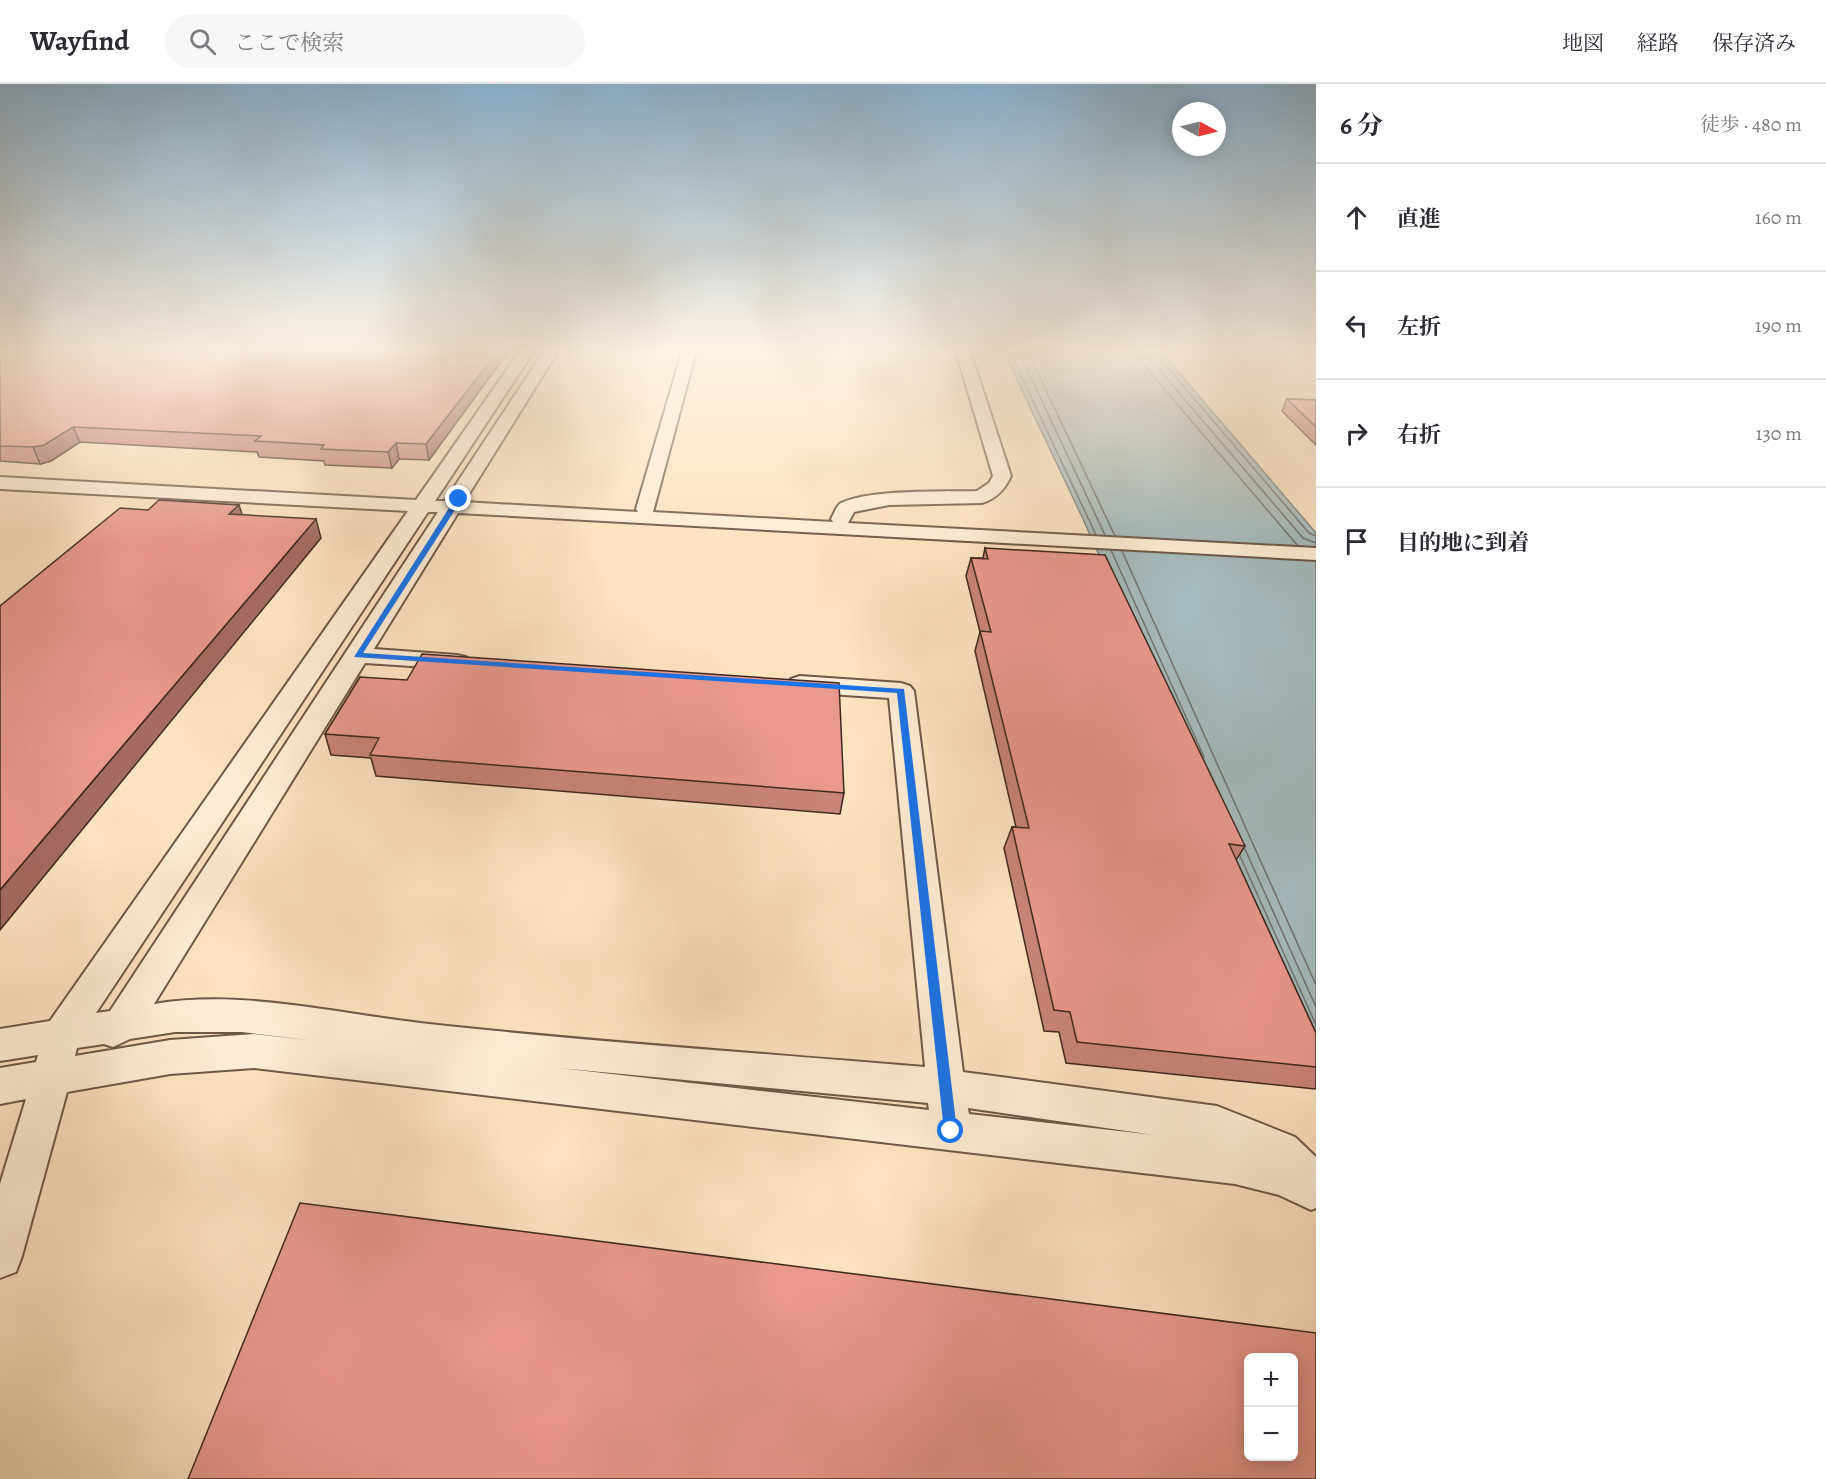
<!DOCTYPE html>
<html lang="ja">
<meta charset="utf-8">
<style>
body{margin:0;font-family:Alegreya,"Noto Serif JP",serif;background:#f7f7f7;color:#2b2b33}
.controls{position:absolute;right:18px;bottom:18px;display:grid;overflow:hidden;border-radius:9px;box-shadow:0 3px 15px #0003}
.controls button{width:54px;height:54px;display:grid;place-items:center;padding:0;border:0;border-bottom:2px solid #e1e1e2;background:#fff;color:#2b2b33;font:30px sans-serif}
.compass{position:absolute;left:1172px;top:18px;width:54px;height:54px;border-radius:50%;background:#fff;box-shadow:0 3px 15px #0003;rotate:97deg}
.stop{position:absolute;width:18px;height:18px;margin:-14px;border:4px solid #1a73e8;border-radius:50%;background:#fff}
.stop.end{background:#1a73e8;border-color:#fff;box-shadow:0 2px 6px #0008}
.list{margin:0;padding:0;list-style:none}
h2{display:flex;justify-content:space-between;align-items:center;height:78px;margin:0;padding:0 24px;font-size:26px}
h2 small{font-size:20px;font-weight:400;color:#7c7c81}
.list li{display:grid;grid-template-columns:39px 1fr auto;gap:18px;align-items:center;box-sizing:border-box;height:108px;padding:0 24px;border-top:2px solid #e1e1e2}
.list b{display:block;font-size:22px;white-space:nowrap}
.list em{font-size:20px;font-style:normal;color:#7c7c81}
.icon{flex:none;width:33px;height:33px;fill:none;stroke:currentColor;stroke-width:2;stroke-linecap:round;stroke-linejoin:round}
.map{position:relative;flex:none;width:1316px;height:1395px;overflow:hidden}
header{display:flex;align-items:center;gap:36px;box-sizing:border-box;height:84px;padding:0 30px;background:#fff;border-bottom:2px solid #e1e1e2}
header strong{font-size:28px}
nav{display:flex;gap:33px;margin-inline-start:auto;font-size:21px}
.search{width:420px;height:54px;background:#f7f7f7;display:flex;align-items:center;gap:15px;box-sizing:border-box;padding:0 21px;border-radius:33px;color:#7c7c81;font-size:22px}
main{display:flex}
aside{flex:1;background:#fff}
.map>svg:first-child{display:block}
.water{fill:#a5bbbe;stroke:#7c817f;stroke-width:1.5}
.lines{fill:none;stroke-linecap:round;stroke-linejoin:round}
.shore{stroke:#72726f;stroke-width:1.5}
.minor-casing{stroke:#6e5848;stroke-width:4}
.minor{fill:#feedd6;fill-rule:evenodd}
.wall{fill:#c9847a;stroke:#3f2920;stroke-width:1.5}
.shaded-wall{fill:#a46b63;stroke:#3f2920;stroke-width:1.5}
.building{fill:#ea998e;stroke:#3f2920;stroke-width:1.5;fill-rule:evenodd}
.route{fill:#1a73e8}
</style>
<header>
<strong>Wayfind</strong>
<div class="search"><svg class="icon" aria-label="search" viewBox="0 0 24 24"><circle cx="10" cy="10" r="6"/><path d="M15 15l6 6"/></svg>ここで検索</div>
<nav><a>地図</a><a>経路</a><a>保存済み</a></nav>
</header>
<main>
<div class="map">
<svg width="1316" height="1395" viewBox="0 0 1316 1395">
<rect width="100%" height="100%" fill="#fde3c0"/>
<filter id="stains"><feTurbulence type="fractalNoise" baseFrequency=".00333" numOctaves="4"/><feColorMatrix values="0 0 0 0 .2 0 0 0 0 .09 0 0 0 0 .02 0 0 0 .5 -.17"/></filter>
<radialGradient id="worn" r=".72"><stop offset=".6" stop-color="#630" stop-opacity="0"/><stop offset="1" stop-color="#630" stop-opacity=".3"/></radialGradient>
<!-- water -->
<path class="water" d="M1002,264H1158L1316,449V956L1083,435Z"/>
<g class="lines">
<!-- shore -->
<g class="shore">
<path d="M1008,264L1096,451"/>
<path d="M1017,264L1105,451"/>
<path d="M1026,264L1115,452"/>
<path d="M1138,264L1143,280L1298,462"/>
<path d="M1147,264L1150,275L1303,454L1316,459"/>
<path d="M1154,264L1156,270L1309,449L1316,452"/>
<path d="M1111,466L1204,673"/>
<path d="M1122,467L1316,901"/>
<path d="M1245,765L1316,923"/>
<path d="M1240,772L1316,941"/>
</g>
<!-- minor casing -->
<g class="minor-casing">
<path id="minor" d="M522,264H536L435,417H445L546,264H560L464,418L638,428L636,425L683,264H697L653,428L833,438L831,435C834,430 836,422 841,419C871,405 943,408 977,407L989,399L993,392L955,264H969L1011,392C1005,405 996,415 982,419L889,421L854,428L848,439L1316,464V476L458,429L374,565L457,571L466,573L469,578L466,583L457,585L365,579L154,920C244,905 339,930 429,940C593,958 759,969 925,983L889,614L800,608L791,605L787,600L791,595L800,592L901,599L910,602L914,607L963,988L1217,1022L1295,1053L1316,1073V1124L1311,1126L1279,1111L1235,1100L254,984L170,990L67,1008L22,1172L16,1188L0,1194V1100L26,1015L0,1020V984L36,978L38,971L0,977V945L50,937L408,427L0,405V393L416,416ZM428,428H438L110,927L96,929ZM175,948H242L315,957L254,950L170,956L75,972L77,964L104,960L113,963L130,955ZM559,984L928,1019L929,1026ZM968,1024L1154,1051L969,1030Z"/>
</g>
<!-- minor -->
<use href="#minor" class="minor"/>
</g>
<!-- wall -->
<g class="wall">
<path d="M0,264H511L429,376L399,375L392,384L325,381L324,377L259,373L257,368L80,358L51,377L40,380L0,377Z"/>
<path d="M1287,315L1316,316V361L1282,327Z"/>
<path d="M985,464L1245,762L1236,776L1316,949V1003L1315,1005L1066,979L1059,948L1044,947L1004,764L1012,743H1016L975,567L980,548L966,492L971,474H983Z"/>
<path d="M360,593L844,709L840,730L376,692L371,674L331,671L325,650Z"/>
</g>
<!-- shaded-wall -->
<g class="shaded-wall">
<path d="M500,264H511L429,376L426,360Z"/>
<path d="M73,343L80,358L51,377L40,380L33,363Z"/>
<path d="M396,359L399,375L392,384L388,368Z"/>
<path d="M239,421L245,439L229,430Z"/>
<path d="M316,435L321,454L0,846V806Z"/>
</g>
<!-- building -->
<g class="building">
<path d="M0,264H500L426,360L396,359L388,368L321,365L324,361L255,357L261,352L73,343L44,361L33,363L0,362Z"/>
<path d="M1287,315L1316,316V343Z"/>
<path d="M159,416L239,421L229,430L316,435L0,806V522L120,424L148,426Z"/>
<path d="M985,464L1105,471L1245,762L1229,760L1316,949V983L1077,958L1070,928L1054,926L1012,743L1029,744L980,547L991,548L971,474L988,475Z"/>
<path d="M422,570L839,599L844,709L370,671L379,654L325,650L360,593L407,596Z"/>
<path d="M300,1119L1316,1249V1395H188ZM1248,1274H1293V1372H1248Z"/>
</g>
<!-- sky -->
<linearGradient id="sky" x2="0" y2="1"><stop stop-color="#8db7d7"/><stop offset="0.58" stop-color="#fef2e3"/><stop offset="1" stop-color="#fef2e3" stop-opacity="0"/></linearGradient>
<rect width="1316" height="459" fill="url(#sky)"/>
<!-- route -->
<path class="route" d="M456,413L462,415L363,569L904,605L957,1047L955,1051L951,1053L944,1047L897,609L354,573Z"/>
<rect width="100%" height="100%" filter="url(#stains)"/>
<rect width="100%" height="100%" fill="url(#worn)"/>
</svg>
<div class="controls">
<button>+</button>
<button>−</button>
</div>
<svg class="compass" viewBox="-18 -18 36 36"><path d="M0-13l5 13h-10z" fill="#e53935"/><path d="M0 13l5-13h-10z" fill="#7c7c81"/></svg>
<div class="stop" style="left:951px;top:1047px"></div>
<div class="stop end" style="left:459px;top:415px"></div>
</div>
<aside>
<h2>6 分<small>徒歩 · 480 m</small></h2>
<ul class="list">
<li><svg class="icon" aria-label="ahead" viewBox="0 0 24 24"><path d="M12 20V5M6 11l6-6 6 6"/></svg><div><b>直進</b></div><em>160 m</em></li>
<li><svg class="icon" aria-label="left" viewBox="0 0 24 24"><path d="M17 20v-9H6M10 6l-5 5 5 5"/></svg><div><b>左折</b></div><em>190 m</em></li>
<li><svg class="icon" aria-label="right" viewBox="0 0 24 24"><path d="M7 20v-9h11M14 6l5 5-5 5"/></svg><div><b>右折</b></div><em>130 m</em></li>
<li><svg class="icon" aria-label="arrive" viewBox="0 0 24 24"><path d="M6 21V4h12l-3 4 3 4H6"/></svg><div><b>目的地に到着</b></div></li>
</ul>
</aside>
</main>
